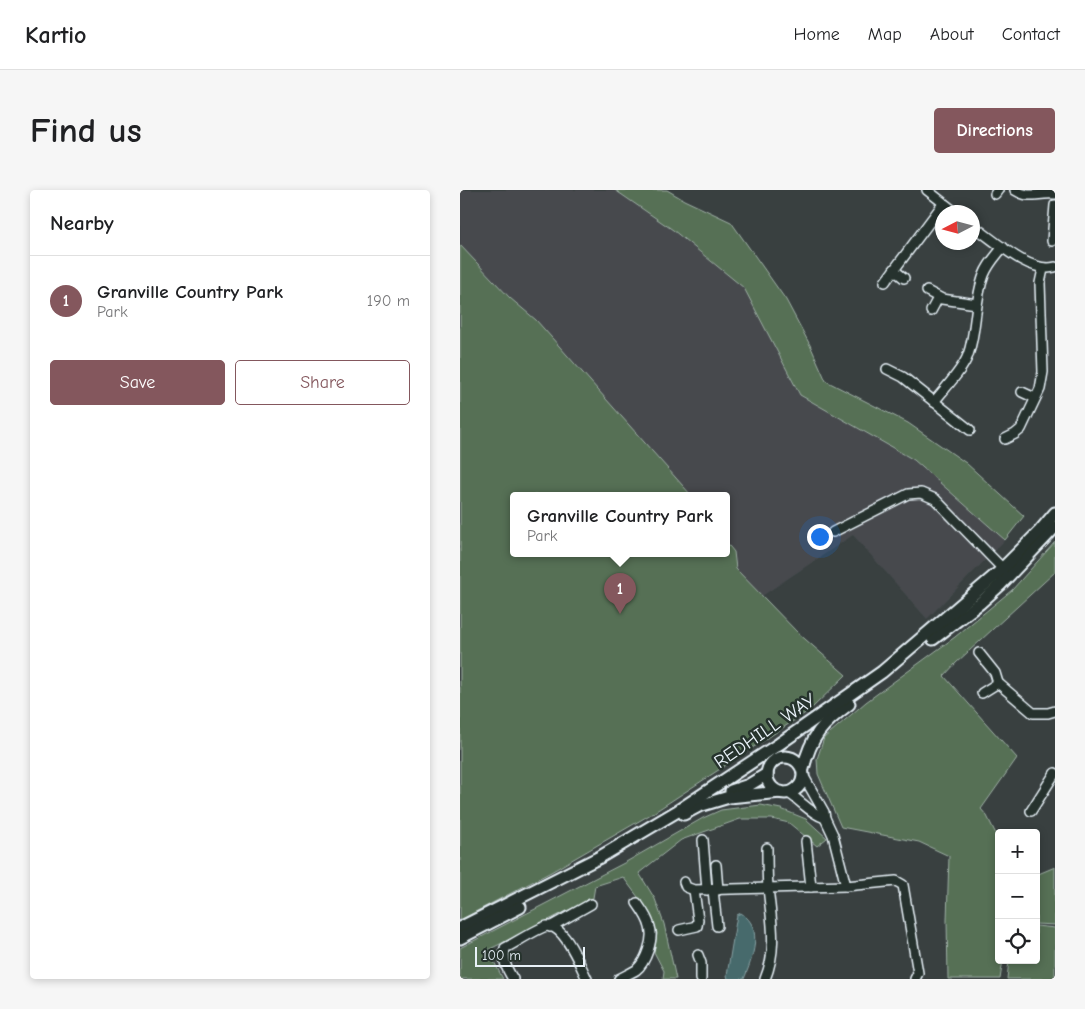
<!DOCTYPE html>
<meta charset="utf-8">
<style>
body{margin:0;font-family:"Comic Neue",sans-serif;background:#f6f6f6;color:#202124}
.controls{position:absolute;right:15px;bottom:15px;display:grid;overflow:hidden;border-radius:5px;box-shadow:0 2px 8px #0003}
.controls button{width:45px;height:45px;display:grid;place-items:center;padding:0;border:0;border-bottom:1px solid #e0e0e0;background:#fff;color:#202124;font:25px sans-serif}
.compass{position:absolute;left:475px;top:15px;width:45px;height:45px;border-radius:50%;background:#fff;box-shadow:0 2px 8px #0003;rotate:264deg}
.scale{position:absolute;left:15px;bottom:12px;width:110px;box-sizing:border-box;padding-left:5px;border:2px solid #e8f1f8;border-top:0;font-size:14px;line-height:18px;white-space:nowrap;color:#e8f1f8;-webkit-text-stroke:4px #26332d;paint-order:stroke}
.you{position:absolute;left:359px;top:346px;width:18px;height:18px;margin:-12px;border:4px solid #fff;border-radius:50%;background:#1a73e8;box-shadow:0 0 0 8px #1a73e833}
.badge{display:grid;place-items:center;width:32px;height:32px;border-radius:50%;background:#84575d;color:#fff;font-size:16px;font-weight:700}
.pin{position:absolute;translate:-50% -41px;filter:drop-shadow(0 1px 2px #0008)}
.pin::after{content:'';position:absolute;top:26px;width:18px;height:15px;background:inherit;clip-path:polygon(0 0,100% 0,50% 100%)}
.popup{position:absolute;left:50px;top:302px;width:220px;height:65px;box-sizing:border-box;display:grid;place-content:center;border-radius:5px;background:#fff;filter:drop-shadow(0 1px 4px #0005);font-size:16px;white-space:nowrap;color:#757577}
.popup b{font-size:19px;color:#202124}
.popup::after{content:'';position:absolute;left:50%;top:100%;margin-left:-10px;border:10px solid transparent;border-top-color:#fff}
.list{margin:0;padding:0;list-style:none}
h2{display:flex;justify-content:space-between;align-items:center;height:65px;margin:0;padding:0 20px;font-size:21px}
h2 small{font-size:16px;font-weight:400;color:#757577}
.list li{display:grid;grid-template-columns:32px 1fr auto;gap:15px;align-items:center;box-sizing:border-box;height:90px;padding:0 20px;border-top:1px solid #e0e0e0}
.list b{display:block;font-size:19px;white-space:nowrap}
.list p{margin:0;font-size:16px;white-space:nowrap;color:#757577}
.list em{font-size:16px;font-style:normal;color:#757577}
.actions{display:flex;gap:10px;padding:15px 20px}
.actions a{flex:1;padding:11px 0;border:1px solid #84575d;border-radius:5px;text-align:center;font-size:18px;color:#84575d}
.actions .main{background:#84575d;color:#fff}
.icon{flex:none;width:28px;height:28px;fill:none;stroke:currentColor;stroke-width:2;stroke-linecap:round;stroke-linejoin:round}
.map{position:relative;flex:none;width:595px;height:789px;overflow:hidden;border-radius:5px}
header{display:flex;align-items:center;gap:30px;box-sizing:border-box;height:70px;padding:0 25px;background:#fff;border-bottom:1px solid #e0e0e0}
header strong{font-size:24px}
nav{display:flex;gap:28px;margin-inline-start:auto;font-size:18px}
.intro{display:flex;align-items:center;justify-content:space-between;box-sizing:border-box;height:120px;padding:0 30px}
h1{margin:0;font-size:35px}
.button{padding:12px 22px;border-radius:5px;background:#84575d;color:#fff;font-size:18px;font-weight:700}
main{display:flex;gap:30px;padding:0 30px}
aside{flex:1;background:#fff;border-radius:5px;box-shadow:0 2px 8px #0003}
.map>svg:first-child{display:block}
.built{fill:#464a4d}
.green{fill:#566f55;stroke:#9fb0a6}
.water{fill:#476b6c;stroke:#87a1a4}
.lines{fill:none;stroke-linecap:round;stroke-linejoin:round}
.minor-casing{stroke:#e8f1f8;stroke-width:12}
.major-casing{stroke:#e8f1f8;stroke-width:15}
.minor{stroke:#26332d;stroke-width:9}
.major{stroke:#26332d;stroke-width:11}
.labels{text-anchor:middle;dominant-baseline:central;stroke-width:5;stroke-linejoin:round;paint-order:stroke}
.street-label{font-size:19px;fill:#e8f1f8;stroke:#26332d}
</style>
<header>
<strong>Kartio</strong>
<nav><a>Home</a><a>Map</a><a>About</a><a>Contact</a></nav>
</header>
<div class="intro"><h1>Find us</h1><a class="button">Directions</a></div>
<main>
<aside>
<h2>Nearby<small></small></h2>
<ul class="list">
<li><span class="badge">1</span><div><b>Granville Country Park</b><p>Park</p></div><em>190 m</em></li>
</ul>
<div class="actions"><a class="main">Save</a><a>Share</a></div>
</aside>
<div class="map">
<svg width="595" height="789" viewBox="0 0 595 789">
<rect width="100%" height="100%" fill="#394040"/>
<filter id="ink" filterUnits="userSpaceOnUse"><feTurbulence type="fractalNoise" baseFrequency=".02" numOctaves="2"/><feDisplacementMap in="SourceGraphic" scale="10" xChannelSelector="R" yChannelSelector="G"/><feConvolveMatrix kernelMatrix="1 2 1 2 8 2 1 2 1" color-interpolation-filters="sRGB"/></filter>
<g filter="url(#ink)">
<!-- built -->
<path class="built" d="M0,0H155L213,40L284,98L340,205L454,270L545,350L467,429L393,345L302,406L276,379L274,362L266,352V305H231L76,130L50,108L0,55Z"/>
<!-- green -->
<g class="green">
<path d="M155,0H207L224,10L271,32L326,110L350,155L366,191L448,233L506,273L564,326L545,350L454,270L340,205L284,98L213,40Z"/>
<path d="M0,55L50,108L76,130L231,305H54V363H266V352L274,362L276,379L337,442L386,485L350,520L193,623L91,682L0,730Z"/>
<path d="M595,352V382L496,473L484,486L557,568L521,619L527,626L539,650V770H543L540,789H488L487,730L489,666L459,652L381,637L358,584L357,569L364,548L406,512L495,447L552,400Z"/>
<path d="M301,615L321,619L346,629L367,648L357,656L329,633L312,629H280L221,650L179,683L195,709L204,734L216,789H203L204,781L194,762L197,743L190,723L163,687L135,696L133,708L28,760L43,789H0V758L166,672L243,628L261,620Z"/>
<path d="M595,677V735L576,734V685Z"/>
<path d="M576,736L595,738V789H547L549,770H576Z"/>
</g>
<!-- water -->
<path class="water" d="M281,723C305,738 292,769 284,789H268L267,785L277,725Z"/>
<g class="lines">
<!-- minor casing -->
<g class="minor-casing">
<g id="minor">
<path d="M467,0L495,22"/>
<path d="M555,0C570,10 578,2 595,4"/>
<path d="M535,4L538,0"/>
<path d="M512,35C533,49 569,84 595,77"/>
<path d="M592,51L595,15"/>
<path d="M434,80L444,88"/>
<path d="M425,92L483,14"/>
<path d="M467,101L482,109L517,114"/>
<path d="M471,121L478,108"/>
<path d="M427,179L443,187L510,240"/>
<path d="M562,202L575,208"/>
<path d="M474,212C484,199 503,180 508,165C517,140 514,111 524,85C528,74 536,66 543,57"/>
<path d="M545,249L555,244L561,239L580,199L583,182L580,93L583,79"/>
<path d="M373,342L448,304L461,303L475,309L543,379"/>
<path d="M519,463L535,483L538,493L522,503"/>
<path d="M538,493L573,523H588L595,521"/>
<path d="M343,585L364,622L365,628L373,645L386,696"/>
<path d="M327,602C340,610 351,624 365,628"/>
<path d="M571,621L595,583"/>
<path d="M243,650L247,700"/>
<path d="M346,651L351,697"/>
<path d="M256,675L258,700"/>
<path d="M224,692L226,697L234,700L386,696L436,691L443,695L458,783L455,789"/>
<path d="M253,700L257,736"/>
<path d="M90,737L131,714"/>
<path d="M219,740L237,736L238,730L234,700"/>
<path d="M238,765L241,773V789"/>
<path d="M53,789C46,778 43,771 45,758C55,753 78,738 87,736C104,734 120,775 127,789"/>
<path d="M159,789C164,786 171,783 176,780C186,772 194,749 190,737C188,728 182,720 177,713"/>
<path d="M305,789C318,758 311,729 308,697C307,684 307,671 307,658"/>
</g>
</g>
<!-- major casing -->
<g class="major-casing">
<g id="major">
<path d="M473,449L520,413L540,395L595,337"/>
<circle cx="325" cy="585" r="18"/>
<path d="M343,579C351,546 362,534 389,514"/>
<path d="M271,601L289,595L307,584"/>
<path d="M224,624L239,616L269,607L321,602"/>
<path d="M0,738L140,667L216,622L319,554L422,482L538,383L579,342L595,323"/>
<path d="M0,748L60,717"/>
</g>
</g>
<!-- minor -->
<use href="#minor" class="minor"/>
<!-- major -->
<use href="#major" class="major"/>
</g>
</g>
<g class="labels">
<!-- street labels -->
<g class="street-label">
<text transform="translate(305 541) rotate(-34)">REDHILL WAY</text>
</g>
</g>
</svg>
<div class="controls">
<button>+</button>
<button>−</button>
<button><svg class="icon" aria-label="locate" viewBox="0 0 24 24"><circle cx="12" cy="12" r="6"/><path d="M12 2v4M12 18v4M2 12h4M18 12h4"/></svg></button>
</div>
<svg class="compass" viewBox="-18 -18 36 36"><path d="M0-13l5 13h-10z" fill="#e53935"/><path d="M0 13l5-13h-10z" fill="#757577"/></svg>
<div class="scale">100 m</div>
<div class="you"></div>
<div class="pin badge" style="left:160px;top:424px">1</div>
<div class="popup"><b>Granville Country Park</b>Park</div>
</div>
</main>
